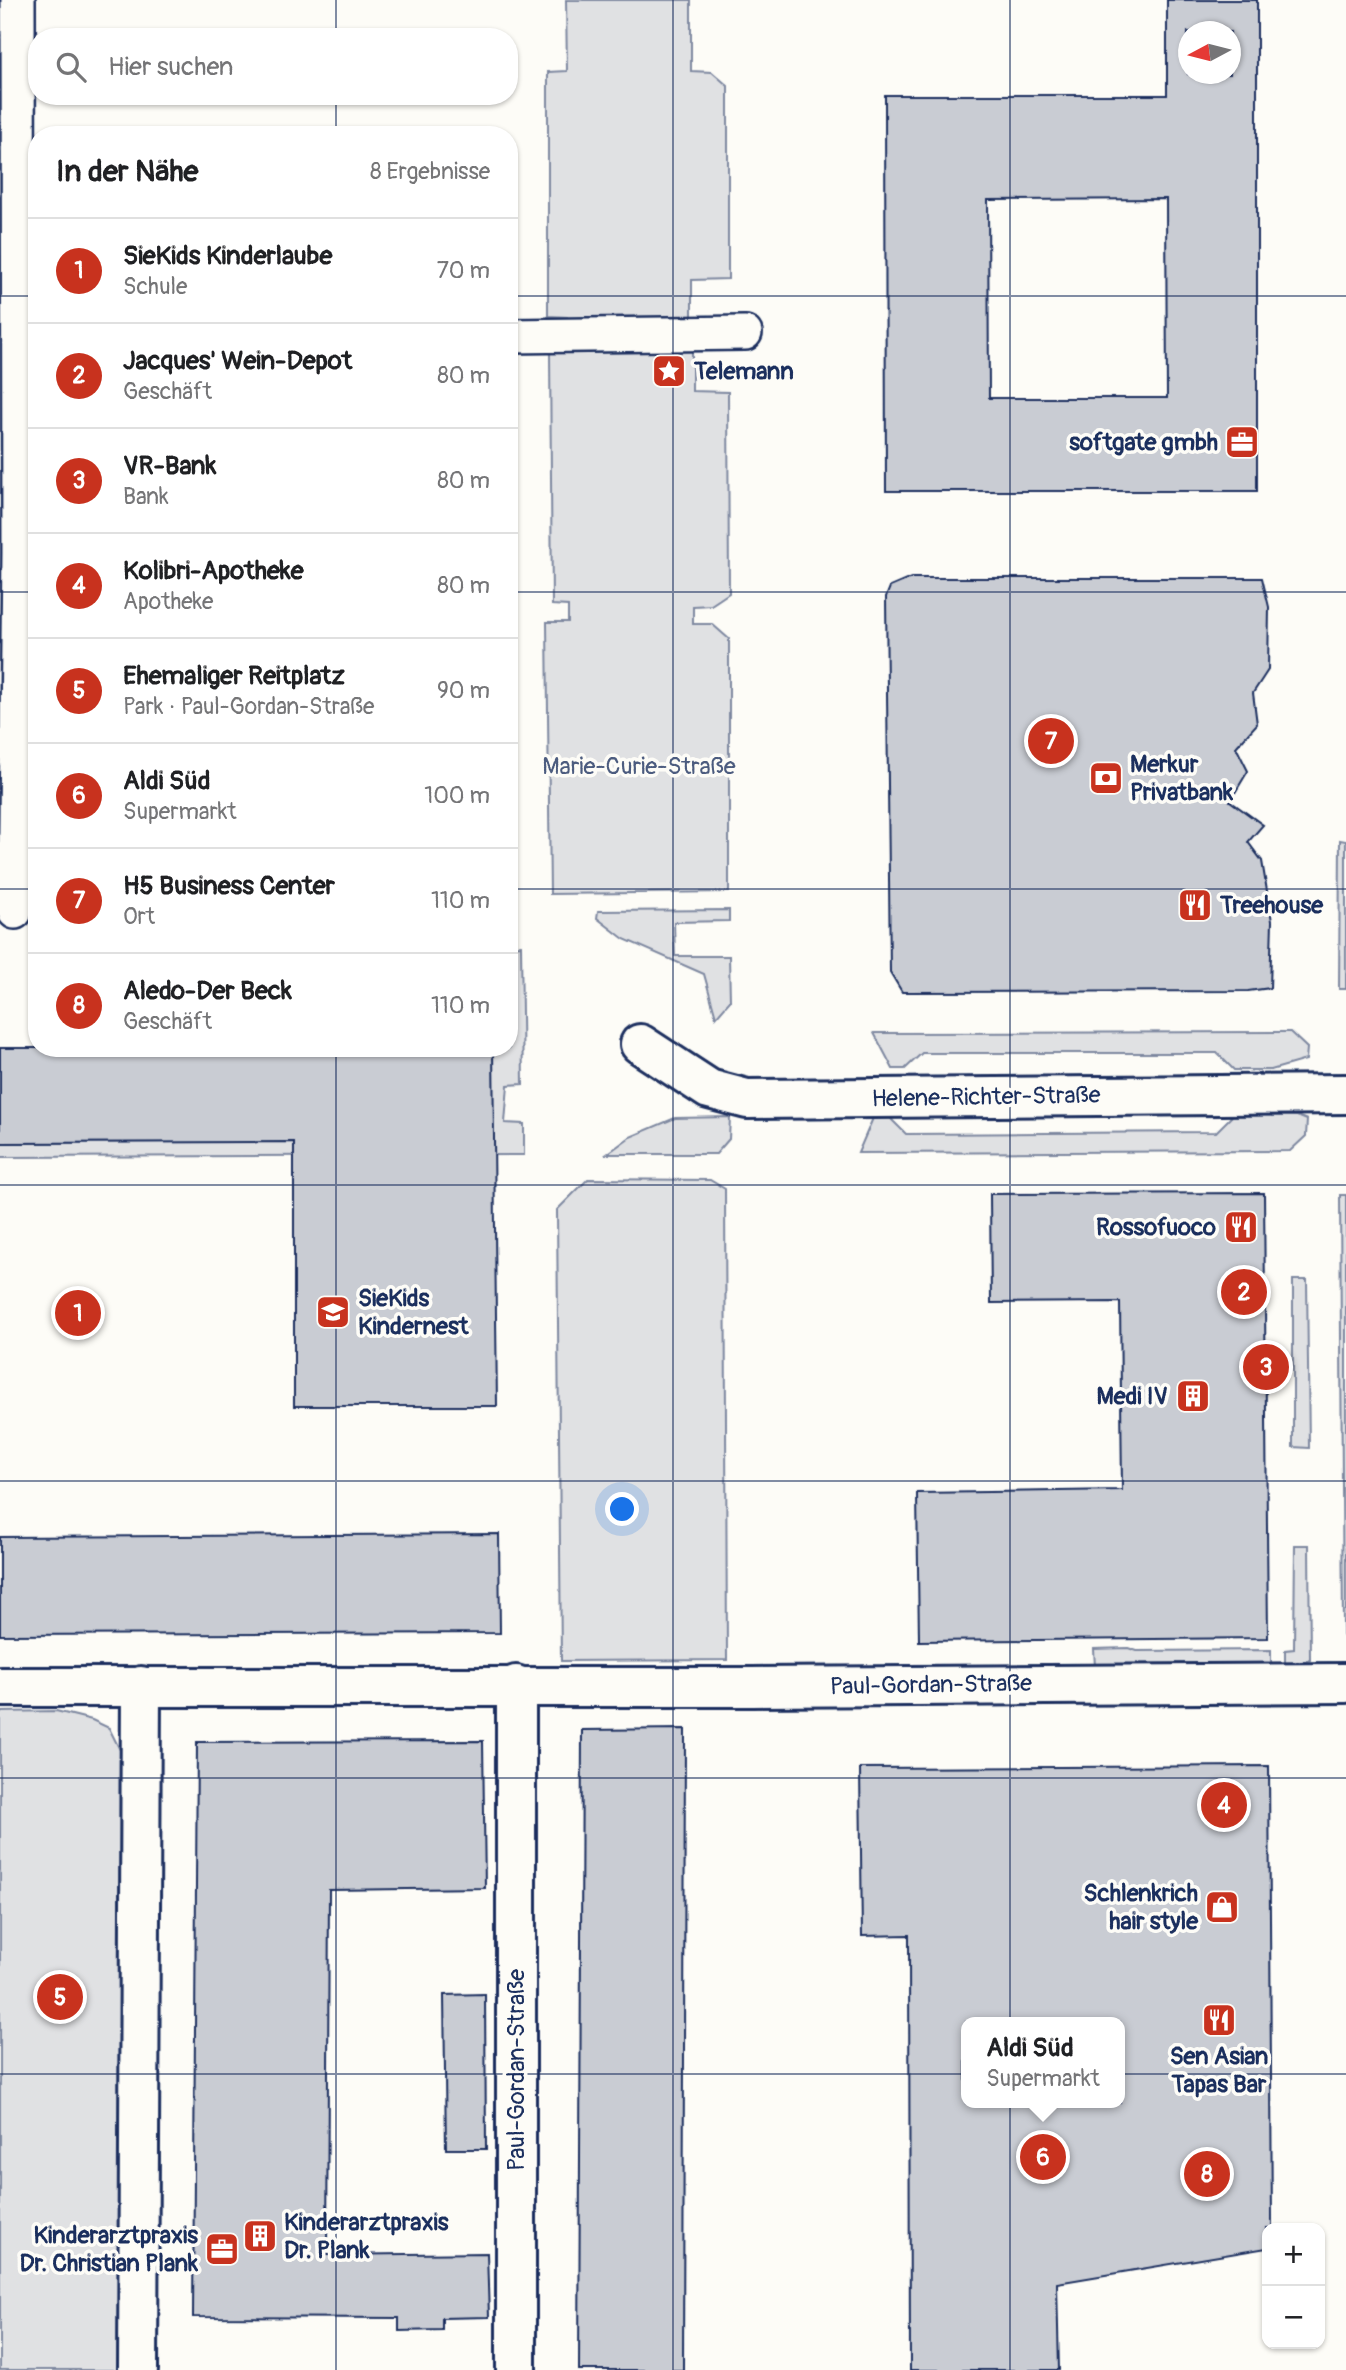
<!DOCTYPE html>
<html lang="de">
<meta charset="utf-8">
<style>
body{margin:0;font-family:Pangolin,sans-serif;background:#f2f2f2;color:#202124}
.controls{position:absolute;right:21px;bottom:21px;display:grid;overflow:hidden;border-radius:14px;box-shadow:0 2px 5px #0004}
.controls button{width:63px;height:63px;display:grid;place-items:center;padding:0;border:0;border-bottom:2px solid #e0e0e0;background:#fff;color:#202124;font:35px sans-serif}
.compass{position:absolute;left:1178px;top:21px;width:63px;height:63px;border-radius:50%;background:#fff;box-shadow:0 2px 5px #0004;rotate:263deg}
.you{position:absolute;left:623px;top:1510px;width:24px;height:24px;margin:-18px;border:5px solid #fff;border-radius:50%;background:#1a73e8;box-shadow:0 0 0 10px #1a73e833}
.badge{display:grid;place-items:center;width:46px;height:46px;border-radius:50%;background:#c8321e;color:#fff;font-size:23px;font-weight:700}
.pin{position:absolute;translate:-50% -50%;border:4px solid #fff;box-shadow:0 2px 7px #0006}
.popup{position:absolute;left:961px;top:2017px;width:164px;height:91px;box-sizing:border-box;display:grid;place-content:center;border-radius:14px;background:#fff;filter:drop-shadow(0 2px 5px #0005);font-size:23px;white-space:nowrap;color:#757577}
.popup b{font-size:26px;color:#202124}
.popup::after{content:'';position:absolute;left:50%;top:100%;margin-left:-14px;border:14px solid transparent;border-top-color:#fff}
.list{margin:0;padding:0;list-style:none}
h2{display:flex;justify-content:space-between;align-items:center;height:91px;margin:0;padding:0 28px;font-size:30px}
h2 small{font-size:23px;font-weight:400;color:#757577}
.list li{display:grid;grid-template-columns:46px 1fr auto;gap:21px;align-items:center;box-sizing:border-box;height:105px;padding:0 28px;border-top:2px solid #e0e0e0}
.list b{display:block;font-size:26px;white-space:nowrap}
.list p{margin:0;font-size:23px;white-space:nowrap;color:#757577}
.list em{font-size:23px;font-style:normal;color:#757577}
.icon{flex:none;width:38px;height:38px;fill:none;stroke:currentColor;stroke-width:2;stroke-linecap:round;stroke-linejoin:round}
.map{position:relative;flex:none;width:1346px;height:2370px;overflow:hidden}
.search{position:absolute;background:#fff;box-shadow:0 2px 5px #0004;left:28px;top:28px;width:490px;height:77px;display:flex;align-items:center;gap:18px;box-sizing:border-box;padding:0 24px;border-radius:28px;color:#757577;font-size:26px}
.panel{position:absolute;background:#fff;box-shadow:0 2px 5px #0004;left:28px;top:126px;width:490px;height:931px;border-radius:28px}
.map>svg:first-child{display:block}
.green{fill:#e0e1e3;stroke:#7e88a0;stroke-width:2}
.building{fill:#c9ccd3;stroke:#1b2f5e;stroke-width:2;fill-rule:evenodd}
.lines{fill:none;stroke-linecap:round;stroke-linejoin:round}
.pedestrian-casing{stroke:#1b2f5e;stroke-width:38}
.minor-casing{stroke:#1b2f5e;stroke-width:44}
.pedestrian{stroke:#fdfcf7;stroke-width:33}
.minor{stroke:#fdfcf7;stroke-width:38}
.grid{fill:none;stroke:#1b2f5e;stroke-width:2;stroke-opacity:0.55}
.labels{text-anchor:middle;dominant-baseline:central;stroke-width:7;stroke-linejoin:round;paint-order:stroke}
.poi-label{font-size:24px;font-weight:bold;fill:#1b2f5e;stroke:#fdfcf7;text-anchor:start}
.park-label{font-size:24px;fill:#4c5c7f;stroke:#fdfcf7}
.street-label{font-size:24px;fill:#1b2f5e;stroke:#fdfcf7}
</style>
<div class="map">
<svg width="1346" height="2370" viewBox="0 0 1346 2370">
<rect width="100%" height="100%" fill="#fdfcf7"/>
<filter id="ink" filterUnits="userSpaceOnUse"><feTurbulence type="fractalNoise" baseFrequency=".0143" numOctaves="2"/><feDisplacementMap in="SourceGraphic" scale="14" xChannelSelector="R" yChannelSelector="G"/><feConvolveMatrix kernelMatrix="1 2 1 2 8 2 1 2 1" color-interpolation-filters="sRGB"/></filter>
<g filter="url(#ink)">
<!-- green -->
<g class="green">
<path d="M566,0H691V71L712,72L728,86V279L692,280V391L728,392L729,593L711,605L693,606V624H712L729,639V892L550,894L547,622H568V606L552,605L550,352L567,351V317L548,316V72L567,71Z"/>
<path d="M1340,840L1346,841V989H1339Z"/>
<path d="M729,910V921L674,922L675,956H729L730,1001L716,1017L704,974L624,939L597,918L598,911Z"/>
<path d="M521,945L523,1084L508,1085L505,1123L524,1124V1155L0,1157V1143L492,1140L493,1048H509V946Z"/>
<path d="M1290,1032L1307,1048L1306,1060L1271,1070H1234L1217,1053H922L905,1069H893L874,1033Z"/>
<path d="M1234,1114L1297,1116L1307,1120L1306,1136L1290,1151L858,1153L873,1118L889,1117L906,1134L1216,1132Z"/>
<path d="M730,1117L729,1139L716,1154H607L630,1137L675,1118Z"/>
<path d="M588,1179L710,1180L725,1189L727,1660L561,1661L557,1210Z"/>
<path d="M1340,1195H1346V1630L1343,1634Z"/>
<path d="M1293,1280H1307L1309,1448L1293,1447Z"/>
<path d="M1295,1545H1309L1310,1660L1285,1666V1650L1294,1649Z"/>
<path d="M1128,1648L1137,1651L1271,1650V1666L1095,1667L1094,1649Z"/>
<path d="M56,1711L92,1720L109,1728L120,1750L118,2370H0V1712Z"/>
</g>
<!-- building -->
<g class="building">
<path d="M1167,0H1257V491H886L885,95H1167ZM1188,32H1230V74H1188ZM1166,199L1167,398H989L988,200Z"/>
<path d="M911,578H1262L1269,607L1268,670L1253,693L1257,724L1236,747L1248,771L1230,801L1263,825L1248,842L1262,861L1272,921L1270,988L1248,991L902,992L890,972L886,597L890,587Z"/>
<path d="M0,1048H493L497,1406H294V1142L0,1143Z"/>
<path d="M1264,1193L1268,1638L919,1641L917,1493L1122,1490L1120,1302L991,1303L990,1194Z"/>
<path d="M499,1534L500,1633L0,1635V1537Z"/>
<path d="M685,1729L683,2370H579L582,1730Z"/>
<path d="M483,1741L485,1888L329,1890L327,2255L487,2253L489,2317L442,2318V2330L399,2331V2318L193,2317L197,1742Z"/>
<path d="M1269,1766L1272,2228H1267V2248L1057,2283L1059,2370H910L909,1935L862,1936L860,1768ZM966,2022H1120V2103H966Z"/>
<path d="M485,1994L486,2149H446L444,1995Z"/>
</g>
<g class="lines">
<!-- pedestrian casing -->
<g class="pedestrian-casing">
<g id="pedestrian">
<path d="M509,336L745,333"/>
<path d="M15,912L19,553L18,0"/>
</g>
</g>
<!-- minor casing -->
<g class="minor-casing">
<g id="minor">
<path d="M640,1044L709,1089L747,1099L1346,1094"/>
<path d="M0,1687H752L1346,1683"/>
<path d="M138,2370L141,1686"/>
<path d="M516,2370V1685"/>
</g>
</g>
<!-- pedestrian -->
<use href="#pedestrian" class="pedestrian"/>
<!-- minor -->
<use href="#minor" class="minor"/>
</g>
</g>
<!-- grid -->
<path class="grid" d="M336,0V37M673,0V2370M1010,0V2370M336,96V135M0,296H37M509,296H1346M0,592H37M509,592H1346M0,889H37M509,889H1346M336,1048V2370M0,1185H1346M0,1481H1346M0,1778H1346M0,2074H1346"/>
<!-- icons -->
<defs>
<g id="sight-square" transform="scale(1.75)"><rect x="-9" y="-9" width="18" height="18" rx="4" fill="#c8321e" stroke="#fdfcf7"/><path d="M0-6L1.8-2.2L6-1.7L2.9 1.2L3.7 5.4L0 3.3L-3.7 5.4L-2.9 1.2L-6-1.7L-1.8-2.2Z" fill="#fff"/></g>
<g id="office-square" transform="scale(1.75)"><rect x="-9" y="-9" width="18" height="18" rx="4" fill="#c8321e" stroke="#fdfcf7"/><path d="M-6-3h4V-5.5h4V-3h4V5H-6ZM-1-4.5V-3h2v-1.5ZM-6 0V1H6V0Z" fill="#fff"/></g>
<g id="bank-square" transform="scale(1.75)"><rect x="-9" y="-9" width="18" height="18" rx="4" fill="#c8321e" stroke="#fdfcf7"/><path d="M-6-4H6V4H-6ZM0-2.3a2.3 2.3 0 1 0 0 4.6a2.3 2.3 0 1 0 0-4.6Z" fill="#fff"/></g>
<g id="restaurant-square" transform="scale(1.75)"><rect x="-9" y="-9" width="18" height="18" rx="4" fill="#c8321e" stroke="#fdfcf7"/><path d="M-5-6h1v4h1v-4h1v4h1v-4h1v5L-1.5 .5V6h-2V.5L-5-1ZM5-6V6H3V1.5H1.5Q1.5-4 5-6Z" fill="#fff"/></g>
<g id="school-square" transform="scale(1.75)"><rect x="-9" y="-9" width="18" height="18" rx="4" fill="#c8321e" stroke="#fdfcf7"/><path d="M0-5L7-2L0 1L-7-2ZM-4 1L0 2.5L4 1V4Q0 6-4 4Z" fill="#fff"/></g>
<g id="building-square" transform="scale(1.75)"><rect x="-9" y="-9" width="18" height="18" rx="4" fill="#c8321e" stroke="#fdfcf7"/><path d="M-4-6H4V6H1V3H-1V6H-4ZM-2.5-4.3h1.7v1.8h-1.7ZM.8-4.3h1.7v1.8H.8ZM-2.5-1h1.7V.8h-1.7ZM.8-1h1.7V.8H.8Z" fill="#fff"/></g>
<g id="shop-square" transform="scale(1.75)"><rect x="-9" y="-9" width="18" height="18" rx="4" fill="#c8321e" stroke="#fdfcf7"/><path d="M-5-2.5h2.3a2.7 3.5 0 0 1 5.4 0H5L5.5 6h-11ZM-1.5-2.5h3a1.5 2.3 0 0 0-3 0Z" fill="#fff"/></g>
</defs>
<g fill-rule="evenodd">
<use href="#sight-square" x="669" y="371"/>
<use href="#office-square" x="1242" y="442"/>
<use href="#bank-square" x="1106" y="778"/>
<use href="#restaurant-square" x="1195" y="905"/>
<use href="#restaurant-square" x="1241" y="1227"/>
<use href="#school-square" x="333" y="1312"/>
<use href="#building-square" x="1193" y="1396"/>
<use href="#shop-square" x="1222" y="1907"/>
<use href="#restaurant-square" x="1219" y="2020"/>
<use href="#building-square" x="260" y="2236"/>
<use href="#office-square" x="222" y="2249"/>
</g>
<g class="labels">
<!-- poi labels -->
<g class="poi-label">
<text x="694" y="371">Telemann</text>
<text x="1218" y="442" text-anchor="end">softgate gmbh</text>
<text x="1130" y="764">Merkur<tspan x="1130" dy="28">Privatbank</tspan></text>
<text x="1220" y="905">Treehouse</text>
<text x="1216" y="1227" text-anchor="end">Rossofuoco</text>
<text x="358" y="1298">SieKids<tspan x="358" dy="28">Kindernest</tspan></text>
<text x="1168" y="1396" text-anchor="end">Medi IV</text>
<text x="1198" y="1893" text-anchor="end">Schlenkrich<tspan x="1198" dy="28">hair style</tspan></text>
<text x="1219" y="2056" text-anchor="middle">Sen Asian<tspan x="1219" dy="28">Tapas Bar</tspan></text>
<text x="284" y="2222">Kinderarztpraxis<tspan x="284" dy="28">Dr. Plank</tspan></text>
<text x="198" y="2235" text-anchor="end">Kinderarztpraxis<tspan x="198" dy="28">Dr. Christian Plank</tspan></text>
</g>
<!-- park labels -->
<g class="park-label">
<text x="639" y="766">Marie-Curie-Straße</text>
</g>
<!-- street labels -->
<g class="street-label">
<text transform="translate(986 1097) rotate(-1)">Helene-Richter-Straße</text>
<text transform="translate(931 1685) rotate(-1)">Paul-Gordan-Straße</text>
<text transform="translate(516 2070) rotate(-90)">Paul-Gordan-Straße</text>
</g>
</g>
</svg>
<div class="controls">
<button>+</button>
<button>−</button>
</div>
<svg class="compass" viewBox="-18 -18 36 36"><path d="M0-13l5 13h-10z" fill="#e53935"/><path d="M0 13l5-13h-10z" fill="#757577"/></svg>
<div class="you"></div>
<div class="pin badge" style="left:78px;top:1313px">1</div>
<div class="pin badge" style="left:1244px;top:1292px">2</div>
<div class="pin badge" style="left:1266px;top:1367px">3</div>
<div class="pin badge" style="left:1224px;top:1805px">4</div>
<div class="pin badge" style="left:60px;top:1997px">5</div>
<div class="pin badge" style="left:1043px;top:2157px">6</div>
<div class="popup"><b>Aldi Süd</b>Supermarkt</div>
<div class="pin badge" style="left:1051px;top:741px">7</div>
<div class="pin badge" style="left:1207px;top:2174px">8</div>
<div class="search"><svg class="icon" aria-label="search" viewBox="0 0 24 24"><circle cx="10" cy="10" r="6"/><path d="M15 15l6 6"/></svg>Hier suchen</div>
<section class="panel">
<h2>In der Nähe<small>8 Ergebnisse</small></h2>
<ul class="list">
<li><span class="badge">1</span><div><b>SieKids Kinderlaube</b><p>Schule</p></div><em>70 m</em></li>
<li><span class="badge">2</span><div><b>Jacques' Wein-Depot</b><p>Geschäft</p></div><em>80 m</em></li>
<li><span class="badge">3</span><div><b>VR-Bank</b><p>Bank</p></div><em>80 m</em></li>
<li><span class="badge">4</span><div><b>Kolibri-Apotheke</b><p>Apotheke</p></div><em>80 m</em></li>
<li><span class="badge">5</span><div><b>Ehemaliger Reitplatz</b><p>Park · Paul-Gordan-Straße</p></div><em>90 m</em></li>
<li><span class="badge">6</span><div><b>Aldi Süd</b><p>Supermarkt</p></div><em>100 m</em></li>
<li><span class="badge">7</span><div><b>H5 Business Center</b><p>Ort</p></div><em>110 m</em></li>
<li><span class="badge">8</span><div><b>Aledo-Der Beck</b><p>Geschäft</p></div><em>110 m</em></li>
</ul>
</section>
</div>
